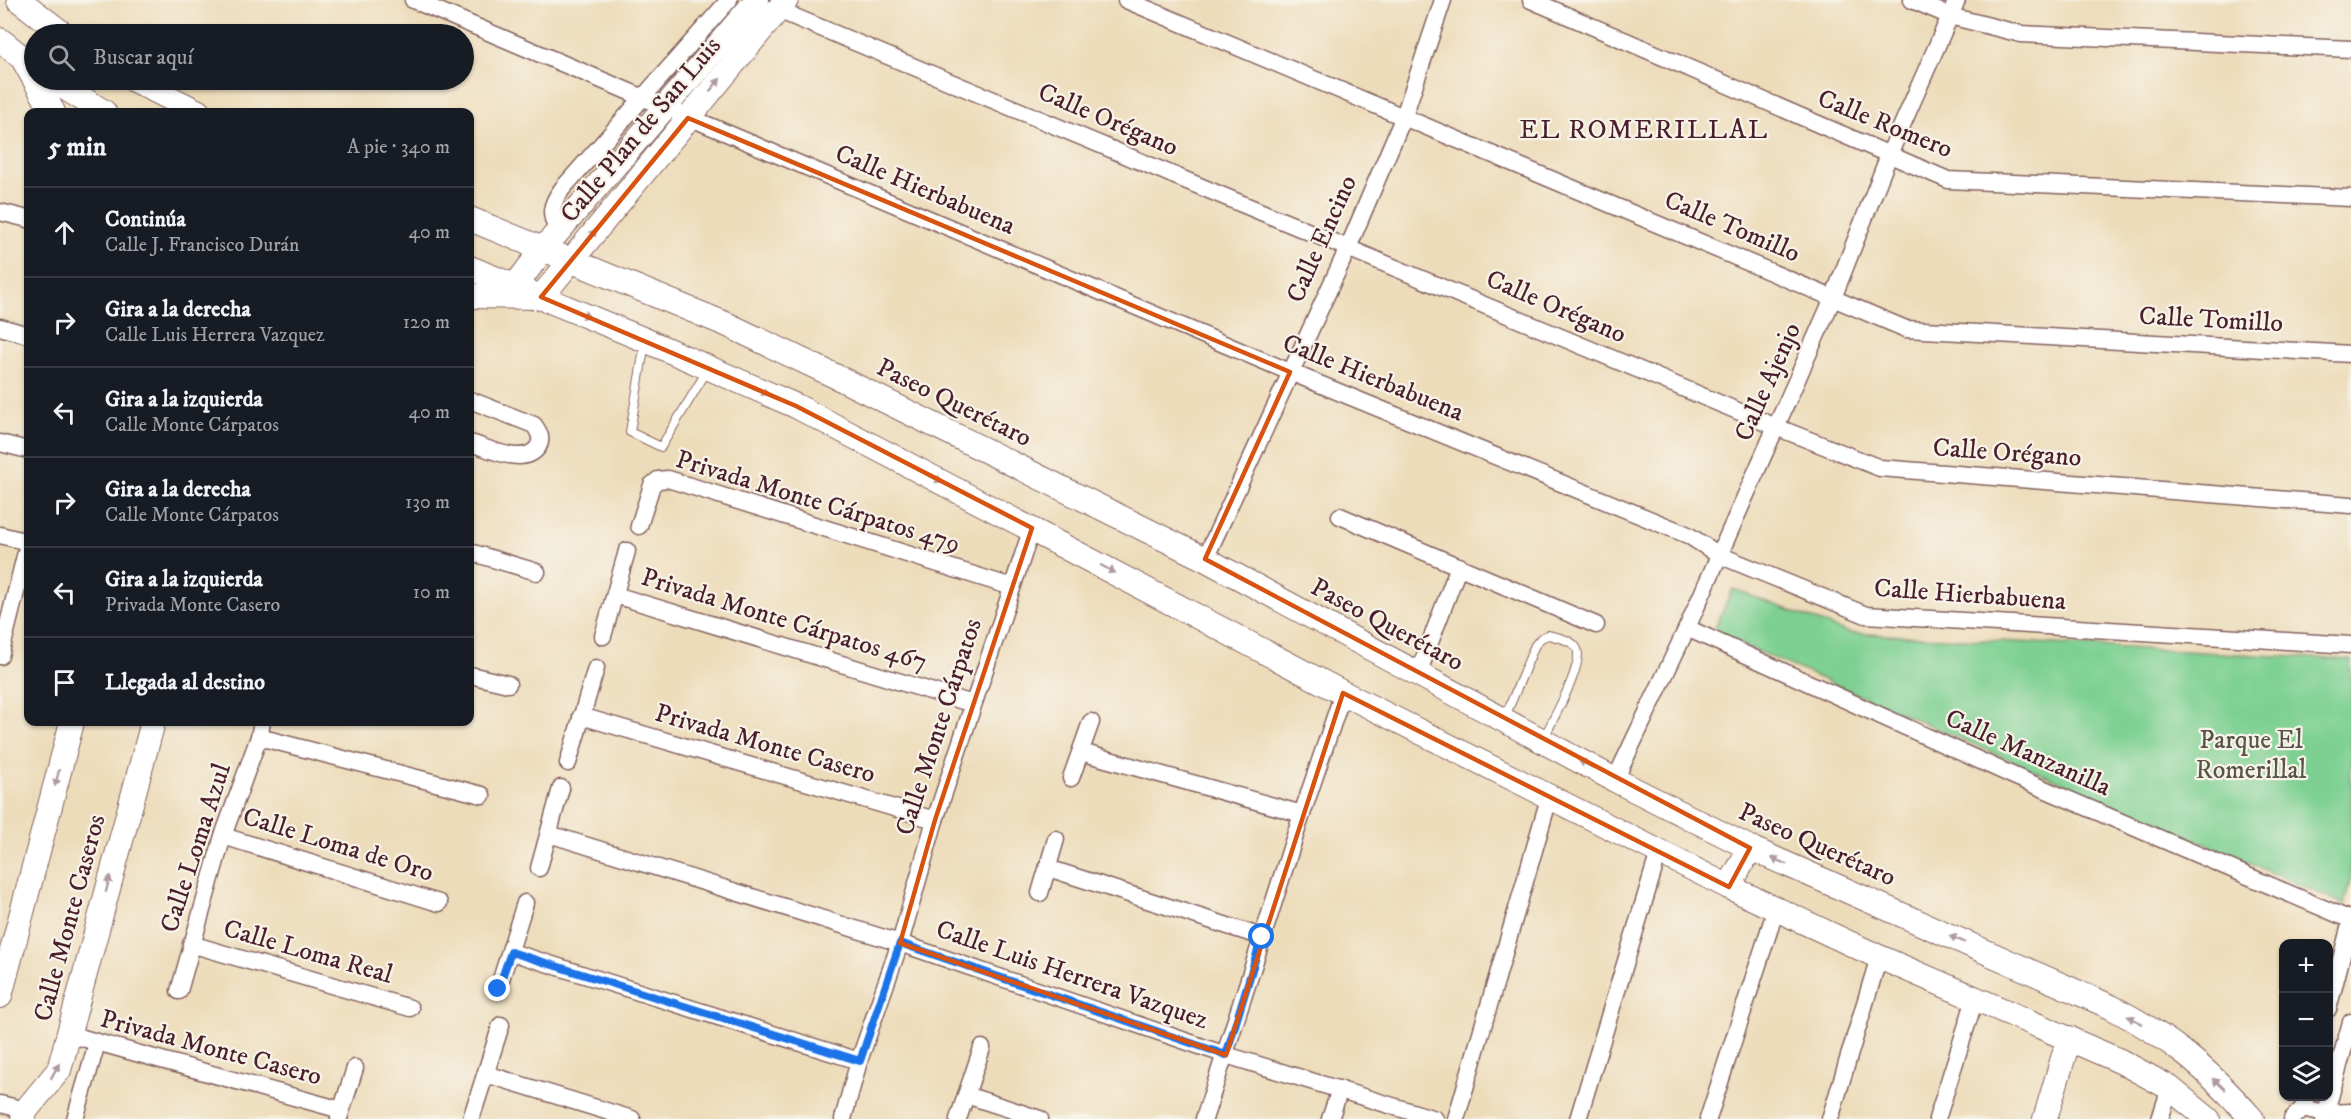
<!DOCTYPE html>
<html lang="es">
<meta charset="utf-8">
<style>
body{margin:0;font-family:"IM FELL DW Pica",serif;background:#242831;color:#f1f3f6}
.controls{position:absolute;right:18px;bottom:18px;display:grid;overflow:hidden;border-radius:12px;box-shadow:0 2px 4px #0004}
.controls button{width:54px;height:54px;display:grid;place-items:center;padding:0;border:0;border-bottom:2px solid #363941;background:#171b24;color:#f1f3f6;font:30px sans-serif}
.stop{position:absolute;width:18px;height:18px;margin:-14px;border:4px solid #1a73e8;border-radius:50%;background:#fff}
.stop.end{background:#1a73e8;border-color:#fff;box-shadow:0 2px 6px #0008}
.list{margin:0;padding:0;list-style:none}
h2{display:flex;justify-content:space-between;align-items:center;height:78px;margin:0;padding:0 24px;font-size:26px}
h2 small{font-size:20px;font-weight:400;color:#9ea1a6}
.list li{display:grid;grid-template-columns:39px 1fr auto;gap:18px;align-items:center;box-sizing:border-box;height:90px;padding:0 24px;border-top:2px solid #363941}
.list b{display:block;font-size:22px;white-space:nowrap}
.list p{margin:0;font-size:20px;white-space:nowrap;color:#9ea1a6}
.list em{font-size:20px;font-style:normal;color:#9ea1a6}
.icon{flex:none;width:33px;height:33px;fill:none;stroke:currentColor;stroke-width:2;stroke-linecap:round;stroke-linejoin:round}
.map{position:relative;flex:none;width:2351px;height:1119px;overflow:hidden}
.search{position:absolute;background:#171b24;box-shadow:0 2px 4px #0004;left:24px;top:24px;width:450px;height:66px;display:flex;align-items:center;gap:15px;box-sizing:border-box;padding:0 21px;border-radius:33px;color:#9ea1a6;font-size:22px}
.panel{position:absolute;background:#171b24;box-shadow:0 2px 4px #0004;left:24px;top:108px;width:450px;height:618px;border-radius:12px}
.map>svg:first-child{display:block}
.green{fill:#7dd092;stroke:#64785e;stroke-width:1.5}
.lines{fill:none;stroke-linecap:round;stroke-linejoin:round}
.lane-casing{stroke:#83615d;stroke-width:10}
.street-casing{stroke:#83615d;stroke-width:19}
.secondary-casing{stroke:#83615d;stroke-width:26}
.lane{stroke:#fff;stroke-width:8}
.street{stroke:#fff;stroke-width:16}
.secondary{stroke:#fff;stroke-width:24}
.oneway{fill:#ae9aa0}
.route{stroke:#1a73e8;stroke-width:8}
.marked{fill:none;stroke:#d8530f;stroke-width:4.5;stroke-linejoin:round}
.labels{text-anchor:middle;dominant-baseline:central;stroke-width:4.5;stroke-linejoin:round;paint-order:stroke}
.street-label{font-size:26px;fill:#4a1f2b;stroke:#f7f3e8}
.park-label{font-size:26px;fill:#59544a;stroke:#f7f3e8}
.neighbourhood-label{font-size:27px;letter-spacing:1.5px;fill:#4a1f2b;stroke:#f7f3e8}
</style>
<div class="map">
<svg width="2351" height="1119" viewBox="0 0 2351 1119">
<rect width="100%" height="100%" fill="#f7f3e8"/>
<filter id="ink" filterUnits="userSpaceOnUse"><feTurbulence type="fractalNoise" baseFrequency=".0167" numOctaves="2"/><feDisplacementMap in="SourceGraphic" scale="12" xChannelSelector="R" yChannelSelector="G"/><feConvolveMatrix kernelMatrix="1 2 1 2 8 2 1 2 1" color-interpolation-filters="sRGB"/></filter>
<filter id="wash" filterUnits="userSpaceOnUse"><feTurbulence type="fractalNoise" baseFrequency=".008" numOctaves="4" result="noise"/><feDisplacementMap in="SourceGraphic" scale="24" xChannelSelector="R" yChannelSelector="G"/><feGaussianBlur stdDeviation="1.35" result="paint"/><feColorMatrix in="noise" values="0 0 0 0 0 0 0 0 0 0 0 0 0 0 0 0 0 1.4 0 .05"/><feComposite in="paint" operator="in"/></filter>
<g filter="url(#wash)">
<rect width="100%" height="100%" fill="#eddcba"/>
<!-- green -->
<path class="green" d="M1733,589L1849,633L2351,660V878L2344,904L1713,632Z"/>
</g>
<g filter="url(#ink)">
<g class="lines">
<!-- lane casing -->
<g class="lane-casing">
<g id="lane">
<path d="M645,343L630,432L661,447L708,369"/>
<path d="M1505,717L1535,645L1541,638L1548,635C1557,637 1573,640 1577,649C1584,666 1551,722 1543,740"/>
</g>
</g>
<!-- street casing -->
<g class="street-casing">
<g id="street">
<path d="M413,0L1290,372L1688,535L1719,555L1866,615L2351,645"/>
<path d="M1126,0L1906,329L2351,354"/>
<path d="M1531,0L1948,180L2351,198"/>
<path d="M1912,0L1950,16L2021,34L2351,49"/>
<path d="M778,10L1776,427L1880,468L2351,505"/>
<path d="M0,212L28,219"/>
<path d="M558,232C549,213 550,206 562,189L729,0"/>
<path d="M0,327L28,335"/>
<path d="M470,400L534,425C539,432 543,439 538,447C524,467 488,448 470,443"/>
<path d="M0,443L28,450"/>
<path d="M1340,516L1596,625"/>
<path d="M639,526L652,485L658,480L668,479L1012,587"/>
<path d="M0,535L28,542"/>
<path d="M470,552L537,572"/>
<path d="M1205,559L1348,248L1404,116L1443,0"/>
<path d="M615,595L973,704"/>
<path d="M1687,628L2016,777L2351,920"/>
<path d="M603,636L627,551"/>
<path d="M0,656L28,544"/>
<path d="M1418,674L1459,566"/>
<path d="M470,675L508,684"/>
<path d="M581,716L935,820"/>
<path d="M259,737L482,795"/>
<path d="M1081,752L1302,814"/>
<path d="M568,763L596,668"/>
<path d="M1071,778L1091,722"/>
<path d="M1615,780L1687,628L1833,298L1889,155L1957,0"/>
<path d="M549,834L900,943L1226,1055L1435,1119"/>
<path d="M223,836L439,903"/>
<path d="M539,868L561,788"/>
<path d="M1048,868L1262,937"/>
<path d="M1040,893L1056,839"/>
<path d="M191,944L410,1008"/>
<path d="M511,952L859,1061"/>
<path d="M498,989L525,903"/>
<path d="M179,991L223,836L259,737L262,722"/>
<path d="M2328,1009L2351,921"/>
<path d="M68,1034L341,1110"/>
<path d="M486,1074L632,1119"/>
<path d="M966,1095L1040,1119"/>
<path d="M0,1104L26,1110"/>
<path d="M2303,1108L2325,1113L2351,1112"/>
<path d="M339,1118L355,1068"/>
<path d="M75,1119L97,1043"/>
<path d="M471,1119L501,1025"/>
<path d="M843,1119L859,1061L900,943L935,820L1032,528"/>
<path d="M958,1119L982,1048"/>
<path d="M1204,1119L1302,814L1343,693"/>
<path d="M1330,1119L1340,1089"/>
<path d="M1456,1119L1550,795"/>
<path d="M1578,1119L1659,852"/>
<path d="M1708,1119L1776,909"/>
<path d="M1830,1119L1879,957"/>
<path d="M1937,1119L1975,999"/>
<path d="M2160,1119L2170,1088"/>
<path d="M2292,1119L2303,1108L2306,1096"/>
<path d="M2324,1119L2351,1022"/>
</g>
</g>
<!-- secondary casing -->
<g class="secondary-casing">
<g id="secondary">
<path d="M19,0L63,34"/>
<path d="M0,40L34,67"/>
<path d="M23,59L53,112"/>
<path d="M52,80L104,112"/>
<path d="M134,80L198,112"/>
<path d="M470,219L728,325L835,376L1205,559L1615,780L1750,848L2111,1007C2171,1038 2207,1068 2252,1119"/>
<path d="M470,268L645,340L796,406L1343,693L1729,887L1879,957L2120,1061L2170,1088L2208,1119"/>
<path d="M515,286L544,248L757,0"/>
<path d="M470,296L541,297L786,0"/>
<path d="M1729,887L1750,848"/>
<path d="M0,996L72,722"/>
<path d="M23,1119L26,1110L59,1070L153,722"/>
<path d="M2045,1119L2069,1038"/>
</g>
</g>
<!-- lane -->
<use href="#lane" class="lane"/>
<!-- street -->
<use href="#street" class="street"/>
<!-- secondary -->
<use href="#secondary" class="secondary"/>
</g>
<!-- one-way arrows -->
<defs><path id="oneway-solid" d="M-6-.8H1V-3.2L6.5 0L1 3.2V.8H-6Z" transform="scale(1.5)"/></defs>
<g class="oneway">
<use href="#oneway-solid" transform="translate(715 85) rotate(-50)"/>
<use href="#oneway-solid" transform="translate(591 236) rotate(-51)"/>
<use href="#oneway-solid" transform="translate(582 314) rotate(22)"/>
<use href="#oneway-solid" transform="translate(761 391) rotate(24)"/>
<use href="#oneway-solid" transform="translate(935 478) rotate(27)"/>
<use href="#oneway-solid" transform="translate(1108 569) rotate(28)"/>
<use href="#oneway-solid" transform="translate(1586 764) rotate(-152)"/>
<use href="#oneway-solid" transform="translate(57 778) rotate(105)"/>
<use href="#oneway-solid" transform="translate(1779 861) rotate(-156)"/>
<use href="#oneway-solid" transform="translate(108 884) rotate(-75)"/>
<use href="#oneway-solid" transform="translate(1957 939) rotate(-156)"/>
<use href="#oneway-solid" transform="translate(2135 1020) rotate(-153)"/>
<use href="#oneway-solid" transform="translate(55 1071) rotate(-61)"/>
<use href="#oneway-solid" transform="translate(2219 1084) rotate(-138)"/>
</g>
</g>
<g class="lines" filter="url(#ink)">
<!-- route -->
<path class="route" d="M498,989L511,952L860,1061L900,943L1226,1055L1262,937"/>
</g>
<!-- marked area -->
<path class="marked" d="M688,118L1290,372L1205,559L1750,848L1729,887L1343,693L1226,1055L900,943L935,820L1032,528L796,406L541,297Z"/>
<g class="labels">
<!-- street labels -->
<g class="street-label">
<text transform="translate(1108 120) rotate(23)">Calle Orégano</text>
<text transform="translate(1885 124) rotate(22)">Calle Romero</text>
<text transform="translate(641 130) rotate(-50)">Calle Plan de San Luis</text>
<text transform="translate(925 190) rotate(23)">Calle Hierbabuena</text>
<text transform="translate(1732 227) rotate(23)">Calle Tomillo</text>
<text transform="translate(1322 239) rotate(-66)">Calle Encino</text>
<text transform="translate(1556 307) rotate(23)">Calle Orégano</text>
<text transform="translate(2211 320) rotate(3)">Calle Tomillo</text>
<text transform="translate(1373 378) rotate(22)">Calle Hierbabuena</text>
<text transform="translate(1768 382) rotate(-66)">Calle Ajenjo</text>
<text transform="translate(954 403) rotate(26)">Paseo Querétaro</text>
<text transform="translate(2007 453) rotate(4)">Calle Orégano</text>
<text transform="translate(818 502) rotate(17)">Privada Monte Cárpatos 479</text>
<text transform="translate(1970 595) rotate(4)">Calle Hierbabuena</text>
<text transform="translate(784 620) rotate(17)">Privada Monte Cárpatos 467</text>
<text transform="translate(1387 625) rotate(28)">Paseo Querétaro</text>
<text transform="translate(939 727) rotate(-72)">Calle Monte Cárpatos</text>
<text transform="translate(765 744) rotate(16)">Privada Monte Casero</text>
<text transform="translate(2028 753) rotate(24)">Calle Manzanilla</text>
<text transform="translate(338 845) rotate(17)">Calle Loma de Oro</text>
<text transform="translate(1817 845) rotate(24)">Paseo Querétaro</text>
<text transform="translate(196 848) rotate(-72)">Calle Loma Azul</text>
<text transform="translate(70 918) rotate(-75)">Calle Monte Caseros</text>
<text transform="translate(308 952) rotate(16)">Calle Loma Real</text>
<text transform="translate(1072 975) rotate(19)">Calle Luis Herrera Vazquez</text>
<text transform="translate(211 1048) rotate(15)">Privada Monte Casero</text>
</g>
<!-- park labels -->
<g class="park-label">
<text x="2251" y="740">Parque El<tspan x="2251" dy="30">Romerillal</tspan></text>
</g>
<!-- neighbourhood labels -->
<g class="neighbourhood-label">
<text x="1644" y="130">EL ROMERILLAL</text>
</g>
</g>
</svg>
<div class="controls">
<button>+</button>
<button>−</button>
<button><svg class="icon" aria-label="layers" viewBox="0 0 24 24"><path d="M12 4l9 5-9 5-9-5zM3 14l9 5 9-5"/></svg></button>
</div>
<div class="stop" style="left:1262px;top:937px"></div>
<div class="stop end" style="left:498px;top:989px"></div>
<div class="search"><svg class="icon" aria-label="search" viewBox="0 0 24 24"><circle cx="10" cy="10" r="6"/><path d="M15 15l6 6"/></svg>Buscar aquí</div>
<section class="panel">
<h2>5 min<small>A pie · 340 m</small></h2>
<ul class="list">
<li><svg class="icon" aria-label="ahead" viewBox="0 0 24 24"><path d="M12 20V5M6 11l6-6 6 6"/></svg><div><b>Continúa</b><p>Calle J. Francisco Durán</p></div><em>40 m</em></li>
<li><svg class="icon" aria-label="right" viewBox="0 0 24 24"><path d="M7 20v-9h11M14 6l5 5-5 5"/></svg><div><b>Gira a la derecha</b><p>Calle Luis Herrera Vazquez</p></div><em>120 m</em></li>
<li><svg class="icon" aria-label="left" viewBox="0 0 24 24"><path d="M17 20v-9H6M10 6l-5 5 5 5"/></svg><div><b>Gira a la izquierda</b><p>Calle Monte Cárpatos</p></div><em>40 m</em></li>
<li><svg class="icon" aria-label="right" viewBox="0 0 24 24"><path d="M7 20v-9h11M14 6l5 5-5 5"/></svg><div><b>Gira a la derecha</b><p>Calle Monte Cárpatos</p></div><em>130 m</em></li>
<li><svg class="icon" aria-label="left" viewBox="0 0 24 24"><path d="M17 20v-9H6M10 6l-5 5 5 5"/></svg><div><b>Gira a la izquierda</b><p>Privada Monte Casero</p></div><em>10 m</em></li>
<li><svg class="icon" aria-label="arrive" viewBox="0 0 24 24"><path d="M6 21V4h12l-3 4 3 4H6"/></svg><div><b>Llegada al destino</b></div></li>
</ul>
</section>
</div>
